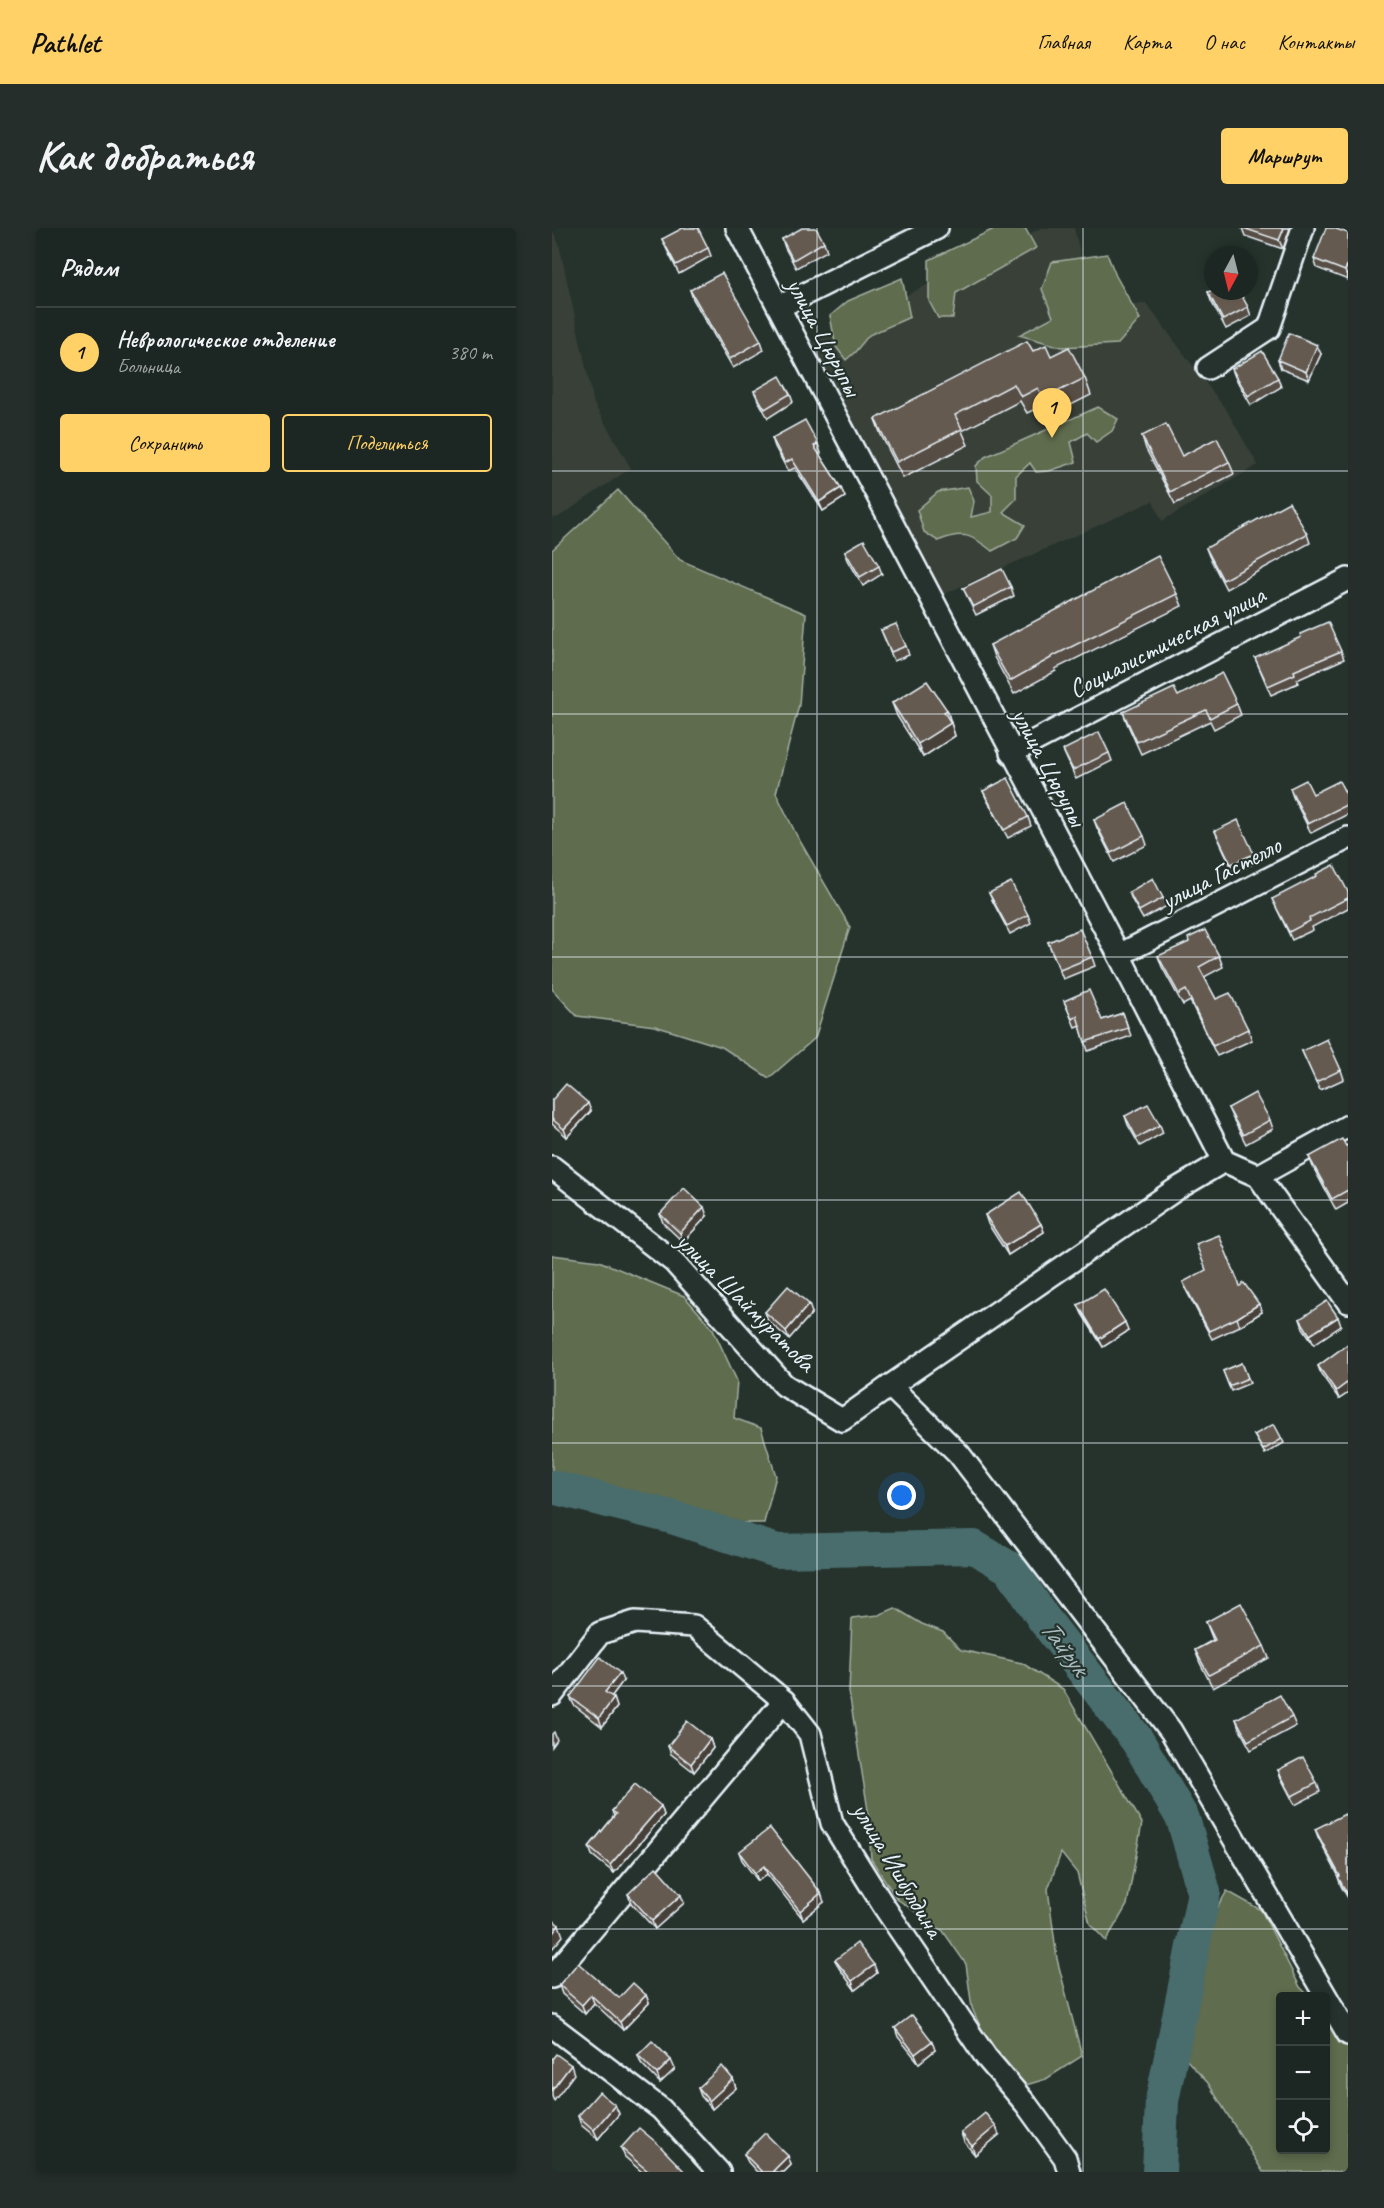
<!DOCTYPE html>
<html lang="ru">
<meta charset="utf-8">
<style>
body{margin:0;font-family:Caveat,sans-serif;background:#252e2a;color:#f1f3f6}
.controls{position:absolute;right:18px;bottom:18px;display:grid;overflow:hidden;border-radius:6px;box-shadow:0 3px 9px #0003}
.controls button{width:54px;height:54px;display:grid;place-items:center;padding:0;border:0;border-bottom:2px solid #3a4340;background:#1c2622;color:#f1f3f6;font:30px sans-serif}
.compass{position:absolute;left:652px;top:18px;width:54px;height:54px;border-radius:50%;background:#1c2622;box-shadow:0 3px 9px #0003;rotate:187deg}
.you{position:absolute;left:350px;top:1268px;width:21px;height:21px;margin:-15px;border:4px solid #fff;border-radius:50%;background:#1a73e8;box-shadow:0 0 0 9px #1a73e833}
.badge{display:grid;place-items:center;width:39px;height:39px;border-radius:50%;background:#ffd166;color:#111;font-size:20px;font-weight:700}
.pin{position:absolute;translate:-50% -50px;filter:drop-shadow(0 2px 3px #0008)}
.pin::after{content:'';position:absolute;top:32px;width:21px;height:18px;background:inherit;clip-path:polygon(0 0,100% 0,50% 100%)}
.list{margin:0;padding:0;list-style:none}
h2{display:flex;justify-content:space-between;align-items:center;height:78px;margin:0;padding:0 24px;font-size:26px}
h2 small{font-size:20px;font-weight:400;color:#a0a5a5}
.list li{display:grid;grid-template-columns:39px 1fr auto;gap:18px;align-items:center;box-sizing:border-box;height:90px;padding:0 24px;border-top:2px solid #3a4340}
.list b{display:block;font-size:22px;white-space:nowrap}
.list p{margin:0;font-size:20px;white-space:nowrap;color:#a0a5a5}
.list em{font-size:20px;font-style:normal;color:#a0a5a5}
.actions{display:flex;gap:12px;padding:18px 24px}
.actions a{flex:1;padding:14px 0;border:2px solid #ffd166;border-radius:6px;text-align:center;font-size:21px;color:#ffd166}
.actions .main{background:#ffd166;color:#111}
.icon{flex:none;width:33px;height:33px;fill:none;stroke:currentColor;stroke-width:2;stroke-linecap:round;stroke-linejoin:round}
.map{position:relative;flex:none;width:796px;height:1944px;overflow:hidden;border-radius:6px}
header{display:flex;align-items:center;gap:36px;box-sizing:border-box;height:84px;padding:0 30px;background:#ffd166;color:#111}
header strong{font-size:28px}
nav{display:flex;gap:33px;margin-inline-start:auto;font-size:21px}
.intro{display:flex;align-items:center;justify-content:space-between;box-sizing:border-box;height:144px;padding:0 36px}
h1{margin:0;font-size:42px}
.button{padding:15px 27px;border-radius:6px;background:#ffd166;color:#111;font-size:21px;font-weight:700}
main{display:flex;gap:36px;padding:0 36px}
aside{flex:1;background:#1c2622;border-radius:6px;box-shadow:0 3px 9px #0003}
.map>svg:first-child{display:block}
.built{fill:#393f37}
.green{fill:#5f6c4d;stroke:#a4aea2;stroke-width:1.5}
.lines{fill:none;stroke-linecap:round;stroke-linejoin:round}
.river{stroke:#486d6d;stroke-width:34}
.minor-casing{stroke:#e8f1f8;stroke-width:26}
.minor{stroke:#26332d;stroke-width:21}
.wall{fill:#574d44;stroke:#e8f1f8;stroke-width:1.5}
.shaded-wall{fill:#473f37;stroke:#e8f1f8;stroke-width:1.5}
.building{fill:#655a4f;stroke:#e8f1f8;stroke-width:1.5}
.grid{fill:none;stroke:#e8f1f8;stroke-width:1.5;stroke-opacity:0.55}
.labels{text-anchor:middle;dominant-baseline:central;stroke-width:4.5;stroke-linejoin:round;paint-order:stroke}
.street-label{font-size:26px;fill:#e8f1f8;stroke:#26332d}
.water-label{font-size:27px;font-style:italic;fill:#a8bcc0;stroke:#26332d}
</style>
<header>
<strong>Pathlet</strong>
<nav><a>Главная</a><a>Карта</a><a>О нас</a><a>Контакты</a></nav>
</header>
<div class="intro"><h1>Как добраться</h1><a class="button">Маршрут</a></div>
<main>
<aside>
<h2>Рядом<small></small></h2>
<ul class="list">
<li><span class="badge">1</span><div><b>Неврологическое отделение</b><p>Больница</p></div><em>380 m</em></li>
</ul>
<div class="actions"><a class="main">Сохранить</a><a>Поделиться</a></div>
</aside>
<div class="map">
<svg width="796" height="1944" viewBox="0 0 796 1944">
<rect width="100%" height="100%" fill="#26332d"/>
<filter id="ink" filterUnits="userSpaceOnUse"><feTurbulence type="fractalNoise" baseFrequency=".0167" numOctaves="2"/><feDisplacementMap in="SourceGraphic" scale="12" xChannelSelector="R" yChannelSelector="G"/><feConvolveMatrix kernelMatrix="1 2 1 2 8 2 1 2 1" color-interpolation-filters="sRGB"/></filter>
<g filter="url(#ink)">
<!-- built -->
<g class="built">
<path d="M489,0H522L543,85L594,75L675,183L706,237L610,293L601,273L390,367L261,114Z"/>
<path d="M0,1L7,16L42,176L79,240L7,289L0,290Z"/>
</g>
<!-- green -->
<g class="green">
<path d="M444,0H473L484,20L404,65L401,90H386L377,73V32Z"/>
<path d="M555,26L564,48L588,91L566,116L510,119L467,107L501,89L490,61L500,34Z"/>
<path d="M350,50L358,89L317,107L303,124L294,132L284,119L278,88L296,73Z"/>
<path d="M546,179L566,191L560,203L544,214L535,205L519,214L524,234L497,243L484,244L478,235L464,248V271L451,284L473,297L465,310L440,323C420,307 411,302 386,313L372,304L365,282L386,264L416,259L422,273L419,289L440,284V267L425,253L424,238L433,229Z"/>
<path d="M66,262L128,332L254,386L247,477L224,565L245,608L298,699L263,810L217,850L170,819L103,798L25,788L0,761V322Z"/>
<path d="M0,1027L47,1033L132,1068L161,1101L185,1153L182,1190L209,1200L224,1248L212,1295H163L83,1271L0,1251Z"/>
<path d="M343,1380L370,1396L391,1404L409,1422L470,1435L511,1461L590,1595L575,1677L554,1713L538,1696L525,1645L509,1625L496,1661L505,1731L530,1828L494,1851L471,1858L446,1838L420,1780L414,1736L391,1703L345,1671L319,1631L316,1582L297,1464L300,1390L327,1387Z"/>
<path d="M675,1663L709,1682L748,1759L757,1768H728V1922H774V1786L796,1811V1944H711L656,1855L631,1828L652,1703Z"/>
</g>
<g class="lines">
<!-- river -->
<path class="river" d="M0,1259L120,1289L225,1323L422,1319L459,1341L491,1390L585,1512L631,1591L652,1664L610,1873L607,1944"/>
<!-- minor casing -->
<g class="minor-casing">
<g id="minor">
<path d="M185,0L567,727L672,933L706,948L796,1074"/>
<path d="M227,79L385,0"/>
<path d="M656,140L717,100L751,0"/>
<path d="M459,525L796,351"/>
<path d="M567,727L796,610"/>
<path d="M0,939L122,1034L232,1157L290,1192L338,1158L407,1226L619,1503L796,1806"/>
<path d="M706,948L796,898"/>
<path d="M338,1158L623,962L672,933"/>
<path d="M0,1467L48,1405L83,1394L142,1398L232,1473L258,1506L280,1595L333,1680L434,1829L474,1876L513,1930L517,1944"/>
<path d="M0,1749L232,1473"/>
<path d="M0,1798L109,1881L167,1944"/>
</g>
</g>
<!-- minor -->
<use href="#minor" class="minor"/>
</g>
<!-- wall -->
<g class="wall">
<path d="M690,0H738L731,21L693,8Z"/>
<path d="M796,5V52L765,40L762,31Z"/>
<path d="M110,11L156,20L159,28L127,46L114,20Z"/>
<path d="M230,11L272,14L275,23L244,40L233,20Z"/>
<path d="M138,62L209,113L212,122L181,140L141,71Z"/>
<path d="M656,64L696,79L699,88L674,101L659,73Z"/>
<path d="M769,126L757,152L729,141L726,132Z"/>
<path d="M499,128L533,150L539,167L497,188L492,177L475,185L468,173L410,203L416,217L351,250L329,207L323,191Z"/>
<path d="M680,141L726,150L729,159L699,177L683,149Z"/>
<path d="M202,163L238,166L241,174L216,190L206,172Z"/>
<path d="M590,208L630,228L677,234L682,246L623,276L594,221Z"/>
<path d="M220,210L266,216L269,225L267,226L289,260L293,269L271,283L243,240L236,243L223,219Z"/>
<path d="M755,306L758,315L674,361L657,328L654,320Z"/>
<path d="M293,323L327,338L330,346L311,358L296,332Z"/>
<path d="M459,359L462,368L424,387L411,360Z"/>
<path d="M625,366L630,378L503,441L504,443L462,466L442,429L438,417Z"/>
<path d="M329,402L354,418L357,427L342,433Z"/>
<path d="M789,423L792,431L745,452L746,455L719,467L703,430Z"/>
<path d="M626,468L685,476L689,487L662,501L658,493L589,526L575,495L571,484Z"/>
<path d="M340,475L395,482L403,508L371,529L345,488Z"/>
<path d="M511,522L557,525L560,533L524,551Z"/>
<path d="M738,560L761,566L796,570V586L759,605L741,569Z"/>
<path d="M431,563L476,589L479,598L456,610L435,572Z"/>
<path d="M542,592L592,608L595,617L562,634L545,600Z"/>
<path d="M663,603L702,626L705,634L682,645Z"/>
<path d="M577,664L611,670L615,678L591,691L580,672Z"/>
<path d="M796,664V680L760,699L761,702L740,712L724,679L720,671Z"/>
<path d="M437,665L476,687L479,695L458,706L441,674Z"/>
<path d="M496,714L540,729L543,738L511,751Z"/>
<path d="M606,728H667L671,739L652,749L664,771L696,801L700,812L665,828L638,773L631,777L610,739Z"/>
<path d="M512,773L550,792L571,785L579,808L536,823L528,797L523,799Z"/>
<path d="M750,823L789,842L792,851L768,862Z"/>
<path d="M0,872L39,883L15,909L0,896Z"/>
<path d="M676,880L718,892L721,901L694,916L680,889Z"/>
<path d="M573,888L608,897L611,905L588,918L576,897Z"/>
<path d="M796,917V975L784,982L761,939L757,929Z"/>
<path d="M108,986L155,988L131,1014L111,995Z"/>
<path d="M433,987L489,996L492,1004L456,1027L436,996Z"/>
<path d="M631,1054L688,1058L710,1084L688,1098L660,1111L634,1062Z"/>
<path d="M526,1077L576,1103L551,1119L530,1086Z"/>
<path d="M213,1084L260,1085L237,1111L216,1093Z"/>
<path d="M748,1091L789,1098L762,1116L751,1100Z"/>
<path d="M796,1116V1165L787,1171L769,1146L766,1138Z"/>
<path d="M690,1135L698,1155L679,1163L671,1143Z"/>
<path d="M702,1207L730,1211L732,1215L713,1226Z"/>
<path d="M654,1394L712,1418L717,1430L661,1460L648,1435L643,1422L661,1412Z"/>
<path d="M71,1453L59,1469L62,1470L65,1479L50,1499L22,1477L18,1469Z"/>
<path d="M740,1489L744,1498L699,1522L687,1500L684,1491Z"/>
<path d="M158,1511L161,1520L142,1544L119,1526L116,1518Z"/>
<path d="M726,1542L765,1555L768,1564L743,1577L729,1550Z"/>
<path d="M109,1578L112,1587L62,1645L40,1627L37,1619L62,1588L60,1583Z"/>
<path d="M796,1591V1670L789,1658L786,1649H787L766,1609L763,1601Z"/>
<path d="M187,1624L272,1674L251,1691L215,1646L206,1653L190,1632Z"/>
<path d="M76,1666L132,1675L103,1701L79,1675Z"/>
<path d="M283,1732L322,1737L325,1745L303,1762L287,1740Z"/>
<path d="M7,1757L67,1770L94,1767L97,1775L71,1802L42,1775L33,1786L10,1766Z"/>
<path d="M343,1800L383,1822L367,1835L346,1809Z"/>
<path d="M86,1827L123,1841L108,1855L89,1835Z"/>
<path d="M181,1851L184,1860L160,1881L149,1868L146,1860Z"/>
<path d="M63,1877L67,1886L46,1911L29,1897L26,1888Z"/>
<path d="M409,1905L447,1907L423,1927L412,1914Z"/>
<path d="M69,1920L133,1944H90L73,1929Z"/>
<path d="M192,1926L236,1928L239,1937L232,1944H205L196,1934Z"/>
</g>
<!-- shaded-wall -->
<g class="shaded-wall">
<path d="M732,0H738L731,21L727,12Z"/>
<path d="M795,37L796,40V51L793,43Z"/>
<path d="M765,117L769,126L757,152L754,144Z"/>
<path d="M289,260L293,269L271,283L267,274Z"/>
<path d="M395,482L403,508L371,529L366,516L392,484Z"/>
<path d="M36,875L39,883L15,909L12,901Z"/>
<path d="M152,979L155,988L131,1014L128,1005Z"/>
<path d="M489,996L492,1004L456,1027L453,1018Z"/>
<path d="M257,1076L260,1085L237,1111L234,1103Z"/>
<path d="M707,1076L710,1084L688,1098L685,1090Z"/>
<path d="M786,1089L789,1098L762,1116L758,1107Z"/>
<path d="M573,1094L576,1103L551,1119L547,1111Z"/>
<path d="M796,1154V1165L787,1171L784,1163Z"/>
<path d="M68,1445L71,1453L56,1473L53,1464Z"/>
<path d="M62,1470L65,1479L50,1499L47,1490Z"/>
<path d="M2,1504L5,1512L0,1519V1506Z"/>
<path d="M158,1511L161,1520L142,1544L139,1536Z"/>
<path d="M109,1578L112,1587L62,1645L58,1637Z"/>
<path d="M212,1638L215,1646L206,1653L203,1645Z"/>
<path d="M269,1665L272,1674L251,1691L248,1683Z"/>
<path d="M129,1667L132,1675L103,1701L100,1693Z"/>
<path d="M7,1697L11,1708L0,1721V1706Z"/>
<path d="M322,1737L325,1745L303,1762L300,1753Z"/>
<path d="M39,1767L42,1775L33,1786L30,1777Z"/>
<path d="M94,1767L97,1775L71,1802L68,1794Z"/>
<path d="M380,1813L383,1822L367,1835L363,1826Z"/>
<path d="M119,1832L123,1841L108,1855L105,1846Z"/>
<path d="M19,1837L22,1846L2,1873L0,1868V1862Z"/>
<path d="M181,1851L184,1860L160,1881L157,1873Z"/>
<path d="M63,1877L67,1886L46,1911L42,1902Z"/>
<path d="M444,1898L447,1907L423,1927L420,1918Z"/>
<path d="M236,1928L239,1937L232,1944H220Z"/>
</g>
<!-- building -->
<g class="building">
<path d="M131,0H146L156,20L124,37L110,11Z"/>
<path d="M250,0H264L272,14L241,32L230,11Z"/>
<path d="M691,0H732L727,12Z"/>
<path d="M774,0H781L796,5V38L795,37L793,43L762,31Z"/>
<path d="M170,45L209,113L178,131L138,62Z"/>
<path d="M661,62V63H687L696,79L671,92L656,64Z"/>
<path d="M737,105L765,117L754,144L726,132Z"/>
<path d="M475,113L481,123L494,117L499,128L517,119L533,150L491,171L486,160L469,169L462,156L403,187L410,201L345,234L323,191Z"/>
<path d="M710,123L726,150L696,168L680,141Z"/>
<path d="M228,148L238,166L213,181L202,163Z"/>
<path d="M253,192L266,216L262,218L289,260L267,274L240,231L233,235L220,210Z"/>
<path d="M614,196L630,228L665,210L677,234L618,264L590,208Z"/>
<path d="M737,274L755,306L671,352L654,320Z"/>
<path d="M312,312L327,338L308,349L293,323Z"/>
<path d="M606,328L625,366L499,429V430L458,453L438,417Z"/>
<path d="M450,341L459,359L421,379L411,360Z"/>
<path d="M776,394L789,423L742,443L743,446L716,458L703,430L749,409L748,406Z"/>
<path d="M344,396L354,418L339,424L329,402Z"/>
<path d="M670,445L685,476L658,490L654,482L585,514L571,484L622,460L626,468Z"/>
<path d="M375,453L395,482L392,484L399,495L366,516L340,475Z"/>
<path d="M547,504L557,525L521,542L511,522Z"/>
<path d="M456,550L476,589L452,602L431,563Z"/>
<path d="M754,552L761,566L787,553L796,570V576L756,596L738,560Z"/>
<path d="M575,575L592,608L559,625L542,592Z"/>
<path d="M686,592L702,626L679,636L663,603Z"/>
<path d="M782,637L796,664V670L757,690L758,693L737,704L720,671L765,648L764,646Z"/>
<path d="M601,650L611,670L587,683L577,664Z"/>
<path d="M459,654L476,687L455,698L437,665Z"/>
<path d="M528,701L540,729L508,742L496,714Z"/>
<path d="M653,702L667,728L647,739L664,771L678,765L696,801L661,818L634,762L627,766L606,728L637,714L636,710Z"/>
<path d="M537,762L550,792L571,785L576,800L533,814L525,788L520,791L512,773Z"/>
<path d="M775,811L789,842L764,854L750,823Z"/>
<path d="M14,856L36,875L12,901L0,891V872Z"/>
<path d="M703,865L718,892L691,907L676,880Z"/>
<path d="M596,876L608,897L585,910L573,888Z"/>
<path d="M790,911L794,918L796,917V962L780,971L757,929Z"/>
<path d="M132,960L152,979L128,1005L108,986Z"/>
<path d="M469,964L489,996L453,1018L433,987Z"/>
<path d="M667,1007L688,1058L692,1055L707,1076L685,1090L657,1103L631,1054L654,1042L644,1016Z"/>
<path d="M236,1058L257,1076L234,1103L213,1084Z"/>
<path d="M552,1061L573,1094L547,1111L526,1077Z"/>
<path d="M775,1073L786,1089L758,1107L748,1091Z"/>
<path d="M796,1116V1154L784,1163L766,1138Z"/>
<path d="M690,1135L696,1150L677,1158L671,1143Z"/>
<path d="M722,1196L730,1211L711,1222L702,1207Z"/>
<path d="M689,1375L712,1418L657,1447L643,1422L663,1412L654,1394Z"/>
<path d="M48,1429L68,1445L53,1464L62,1470L47,1490L18,1469Z"/>
<path d="M728,1467L740,1489L696,1513L684,1491Z"/>
<path d="M135,1493L158,1511L139,1536L116,1518Z"/>
<path d="M751,1529L765,1555L740,1568L726,1542Z"/>
<path d="M83,1556L109,1578L58,1637L37,1619L64,1586L60,1583Z"/>
<path d="M793,1586L796,1591V1667L786,1649L788,1648L763,1601Z"/>
<path d="M218,1600L269,1665L248,1683L212,1638L203,1645L187,1624Z"/>
<path d="M104,1639L129,1667L100,1693L76,1666Z"/>
<path d="M0,1691L7,1697L0,1706Z"/>
<path d="M305,1715L322,1737L300,1753L283,1732Z"/>
<path d="M26,1735L67,1770L81,1755L94,1767L68,1794L39,1767L30,1777L7,1757Z"/>
<path d="M360,1787L380,1813L363,1826L343,1800Z"/>
<path d="M100,1813L119,1832L105,1846L86,1827Z"/>
<path d="M4,1826L19,1837L0,1862V1831Z"/>
<path d="M170,1838L181,1851L157,1873L146,1860Z"/>
<path d="M47,1864L63,1877L42,1902L26,1888Z"/>
<path d="M433,1885L444,1898L420,1918L409,1905Z"/>
<path d="M87,1900L105,1915L133,1944H97L69,1920Z"/>
<path d="M213,1905L236,1928L220,1944H210L192,1926Z"/>
</g>
</g>
<!-- grid -->
<path class="grid" d="M265,0V1944M531,0V1944M0,243H796M0,486H796M0,729H796M0,972H796M0,1215H796M0,1458H796M0,1701H796"/>
<g class="labels">
<!-- street labels -->
<g class="street-label">
<text transform="translate(272 109) rotate(62)">улица Цюрупы</text>
<text transform="translate(615 414) rotate(-27)">Социалистическая улица</text>
<text transform="translate(497 539) rotate(62)">улица Цюрупы</text>
<text transform="translate(669 645) rotate(-27)">улица Гастелло</text>
<text transform="translate(194 1074) rotate(45)">улица Шаймуратова</text>
<text transform="translate(346 1642) rotate(59)">улица Ишбулдина</text>
</g>
<!-- water labels -->
<g class="water-label">
<text transform="translate(513 1419) rotate(53)">Тайрук</text>
</g>
</g>
</svg>
<div class="controls">
<button>+</button>
<button>−</button>
<button><svg class="icon" aria-label="locate" viewBox="0 0 24 24"><circle cx="12" cy="12" r="6"/><path d="M12 2v4M12 18v4M2 12h4M18 12h4"/></svg></button>
</div>
<svg class="compass" viewBox="-18 -18 36 36"><path d="M0-13l5 13h-10z" fill="#e53935"/><path d="M0 13l5-13h-10z" fill="#a0a5a5"/></svg>
<div class="you"></div>
<div class="pin badge" style="left:500px;top:210px">1</div>
</div>
</main>
